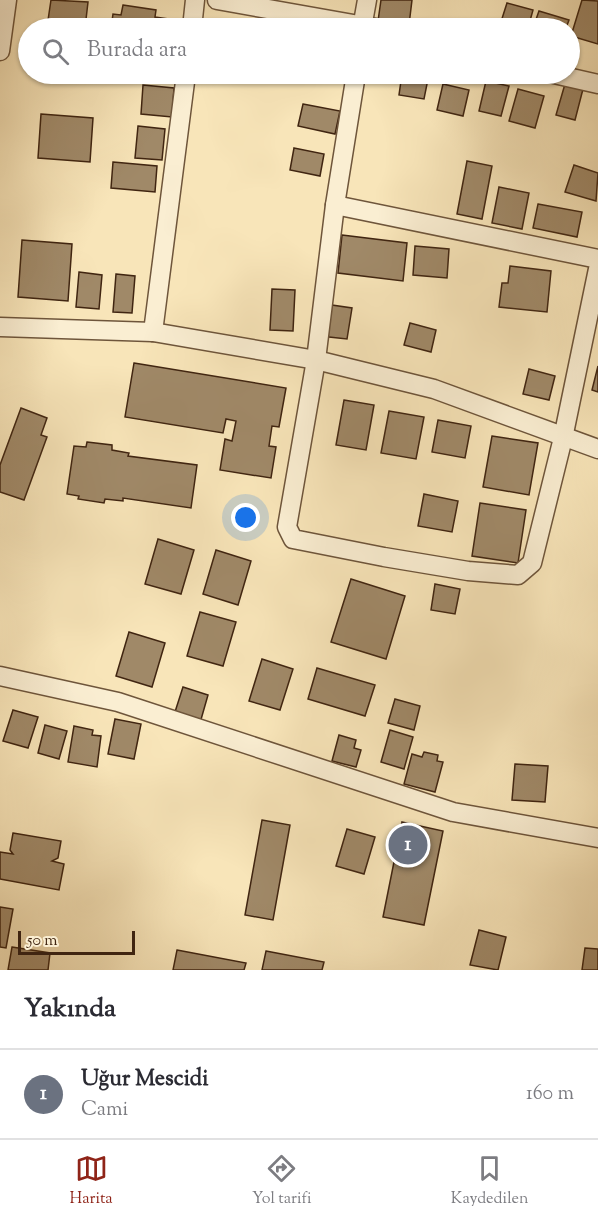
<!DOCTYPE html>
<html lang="tr">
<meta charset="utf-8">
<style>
body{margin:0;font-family:"Sorts Mill Goudy",serif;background:#f7f7f7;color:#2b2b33}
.scale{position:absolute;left:18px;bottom:15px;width:117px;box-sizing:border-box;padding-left:6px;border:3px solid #402511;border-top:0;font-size:16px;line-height:21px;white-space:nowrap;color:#402511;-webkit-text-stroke:4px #faeed2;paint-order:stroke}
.you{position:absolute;left:246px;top:518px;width:21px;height:21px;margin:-15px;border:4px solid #fff;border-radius:50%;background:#1a73e8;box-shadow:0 0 0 9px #1a73e833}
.badge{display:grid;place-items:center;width:39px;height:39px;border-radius:50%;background:#8f2418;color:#fff;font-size:20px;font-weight:700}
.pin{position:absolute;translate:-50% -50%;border:3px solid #fff;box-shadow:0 2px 6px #0006}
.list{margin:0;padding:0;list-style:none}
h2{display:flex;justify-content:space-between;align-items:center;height:78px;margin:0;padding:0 24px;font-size:26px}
h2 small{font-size:20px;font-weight:400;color:#7c7c81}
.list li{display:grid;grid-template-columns:39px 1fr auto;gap:18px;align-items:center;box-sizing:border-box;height:90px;padding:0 24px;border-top:2px solid #e1e1e2}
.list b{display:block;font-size:22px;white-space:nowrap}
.list p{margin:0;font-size:20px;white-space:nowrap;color:#7c7c81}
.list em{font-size:20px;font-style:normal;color:#7c7c81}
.icon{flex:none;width:33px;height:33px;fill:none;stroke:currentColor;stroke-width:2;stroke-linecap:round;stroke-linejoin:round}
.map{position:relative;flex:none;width:598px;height:970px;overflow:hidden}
.search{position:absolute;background:#fff;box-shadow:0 2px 4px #0004;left:18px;right:18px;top:18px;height:66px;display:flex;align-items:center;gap:15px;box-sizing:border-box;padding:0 21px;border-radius:33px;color:#7c7c81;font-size:22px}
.sheet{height:168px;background:#fff}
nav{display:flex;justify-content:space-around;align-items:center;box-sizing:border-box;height:84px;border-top:2px solid #e1e1e2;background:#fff;font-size:16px;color:#7c7c81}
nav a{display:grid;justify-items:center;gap:3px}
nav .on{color:#8f2418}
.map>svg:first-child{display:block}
.building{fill:#a08968;stroke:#402511;stroke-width:1.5}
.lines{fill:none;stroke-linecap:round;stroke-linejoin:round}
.minor-casing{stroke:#6e553b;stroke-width:21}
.minor{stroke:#faeed2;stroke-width:18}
</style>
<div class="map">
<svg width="598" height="970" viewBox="0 0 598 970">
<rect width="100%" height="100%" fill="#f8e5b9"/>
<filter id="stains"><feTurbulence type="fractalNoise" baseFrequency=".00333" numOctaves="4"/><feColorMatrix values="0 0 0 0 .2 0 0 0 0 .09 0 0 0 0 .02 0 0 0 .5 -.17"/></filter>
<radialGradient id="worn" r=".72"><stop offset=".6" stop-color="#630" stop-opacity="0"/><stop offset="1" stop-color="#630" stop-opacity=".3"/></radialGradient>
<!-- building -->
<g class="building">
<path d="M51,0L88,2L85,28L47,27Z"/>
<path d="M381,0H412L409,25L378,21Z"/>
<path d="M582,0L598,1V44L571,36Z"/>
<path d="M507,3L533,10L528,28H499Z"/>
<path d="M123,5L156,10L155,17L182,21L181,28L138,26V28H111L113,14L121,15Z"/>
<path d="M539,11L569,20L566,28H533Z"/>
<path d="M402,74H429L424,99L399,95Z"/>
<path d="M486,81L509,86L501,116L479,111Z"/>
<path d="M443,84L469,90L463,116L437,110Z"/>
<path d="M565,84L583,89L575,120L556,115Z"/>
<path d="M143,85L174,88L172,117L141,114Z"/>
<path d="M518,89L544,96L535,128L509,121Z"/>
<path d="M303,104L340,111L335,134L298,126Z"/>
<path d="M41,114L93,118L90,162L38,158Z"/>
<path d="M138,126L165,129L162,160L135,158Z"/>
<path d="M294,148L324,154L320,176L290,170Z"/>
<path d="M467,161L492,166L482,219L457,214Z"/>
<path d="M113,162L157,166L155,192L111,188Z"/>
<path d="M574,165L598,173L596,201L565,192Z"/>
<path d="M499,187L529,193L522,229L492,223Z"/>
<path d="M538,204L582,212L577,237L533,228Z"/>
<path d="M342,235L407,243L403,281L338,273Z"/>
<path d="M22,240L72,244L68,301L18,297Z"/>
<path d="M415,246L449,249L447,278L413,275Z"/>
<path d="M510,266L551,271L547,312L499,307L502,283H508Z"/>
<path d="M79,272L102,275L99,309L76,307Z"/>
<path d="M116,274L135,276L132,313L113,312Z"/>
<path d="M272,289L295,290L293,331L270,330Z"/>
<path d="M325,304L352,308L347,339L320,336Z"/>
<path d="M410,323L436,330L431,352L404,345Z"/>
<path d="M134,363L286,388L279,427L272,426L269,446L276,447L271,478L220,470L225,439L232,441L236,421L226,419L223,433L125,417Z"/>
<path d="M598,366V392L592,390Z"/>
<path d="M529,369L555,376L549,400L523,394Z"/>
<path d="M344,400L374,405L366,450L336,445Z"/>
<path d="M21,408L47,418L41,435L47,437L24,500L0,492V465Z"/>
<path d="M389,411L424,417L416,459L381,453Z"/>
<path d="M438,420L471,426L465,458L432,452Z"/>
<path d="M492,436L538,443L529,495L483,487Z"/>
<path d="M87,442L112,445V450L129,453L128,456L197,465L191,508L123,498V501L105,499L104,503L78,499L79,496L67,494L74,446L86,447Z"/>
<path d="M424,494L458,501L452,532L418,526Z"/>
<path d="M480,503L526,510L518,563L472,556Z"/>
<path d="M158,539L194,550L181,594L145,584Z"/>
<path d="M216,550L251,561L238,605L203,594Z"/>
<path d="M351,579L405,596L386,659L331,642Z"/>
<path d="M435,584L460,589L455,614L431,610Z"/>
<path d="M200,612L236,622L223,666L187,656Z"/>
<path d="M129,632L165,643L152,687L116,676Z"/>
<path d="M262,659L293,669L280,710L249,701Z"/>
<path d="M317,668L375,685L365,716L308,699Z"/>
<path d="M183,687L208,695L200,723L174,715Z"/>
<path d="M395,699L420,706L414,730L388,723Z"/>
<path d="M13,710L38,717L28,748L3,741Z"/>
<path d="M115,719L141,724L134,759L108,754Z"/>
<path d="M45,725L67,731L59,759L38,753Z"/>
<path d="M74,726L93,730L92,735L101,736L97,767L68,762Z"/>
<path d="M390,730L413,737L404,769L381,762Z"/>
<path d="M339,735L356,740L354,748L361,750L356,767L332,761Z"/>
<path d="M424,752L438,755L437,761L443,762L435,792L404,784L412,754L422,757Z"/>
<path d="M515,764L548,766L545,802L512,800Z"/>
<path d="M262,820L290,825L273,920L245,915Z"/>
<path d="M402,822L443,831L424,925L383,917Z"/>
<path d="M347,829L375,837L364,874L336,866Z"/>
<path d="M13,833L61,841L58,858L52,861L64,864L59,890L0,879V852L13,854L10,850Z"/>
<path d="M0,907L13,909L6,948L0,947Z"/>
<path d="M479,930L506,937L498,970L470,965Z"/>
<path d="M12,947L50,953L48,970H8Z"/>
<path d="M585,948L598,949V970H582Z"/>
<path d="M177,950L246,963L244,970H173Z"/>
<path d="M266,951L324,962L322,970H262Z"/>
</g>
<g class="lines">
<!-- minor casing -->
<g class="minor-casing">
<g id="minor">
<path d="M217,0L376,28"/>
<path d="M192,28L195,0"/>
<path d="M362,28L367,0"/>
<path d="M0,51L7,0"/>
<path d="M356,74L335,205L316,360L287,527L293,539L384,557L468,571L518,575L532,563L563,438L598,269"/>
<path d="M554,74L598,84"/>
<path d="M335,205L598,259"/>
<path d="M0,327L153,332L316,360L434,389L598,449"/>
<path d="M153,332L186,74"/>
<path d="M0,676L118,702L453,812L598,838"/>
</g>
</g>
<!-- minor -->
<use href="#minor" class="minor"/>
</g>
<rect width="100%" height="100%" filter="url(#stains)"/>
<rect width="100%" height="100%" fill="url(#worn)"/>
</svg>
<div class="scale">50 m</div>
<div class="you"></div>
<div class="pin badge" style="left:408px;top:845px;background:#6b7280">1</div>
<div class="search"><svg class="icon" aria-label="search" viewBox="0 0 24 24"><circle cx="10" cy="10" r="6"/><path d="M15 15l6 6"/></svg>Burada ara</div>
</div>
<section class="sheet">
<h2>Yakında<small></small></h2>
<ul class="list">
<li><span class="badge" style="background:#6b7280">1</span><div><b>Uğur Mescidi</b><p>Cami</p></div><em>160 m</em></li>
</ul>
</section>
<nav>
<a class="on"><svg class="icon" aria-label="map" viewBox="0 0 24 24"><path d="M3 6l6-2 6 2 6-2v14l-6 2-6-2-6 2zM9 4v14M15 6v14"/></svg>Harita</a>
<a><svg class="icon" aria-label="directions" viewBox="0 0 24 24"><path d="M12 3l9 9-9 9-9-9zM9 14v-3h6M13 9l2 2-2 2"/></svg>Yol tarifi</a>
<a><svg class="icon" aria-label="saved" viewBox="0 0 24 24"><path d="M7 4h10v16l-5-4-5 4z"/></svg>Kaydedilen</a>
</nav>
